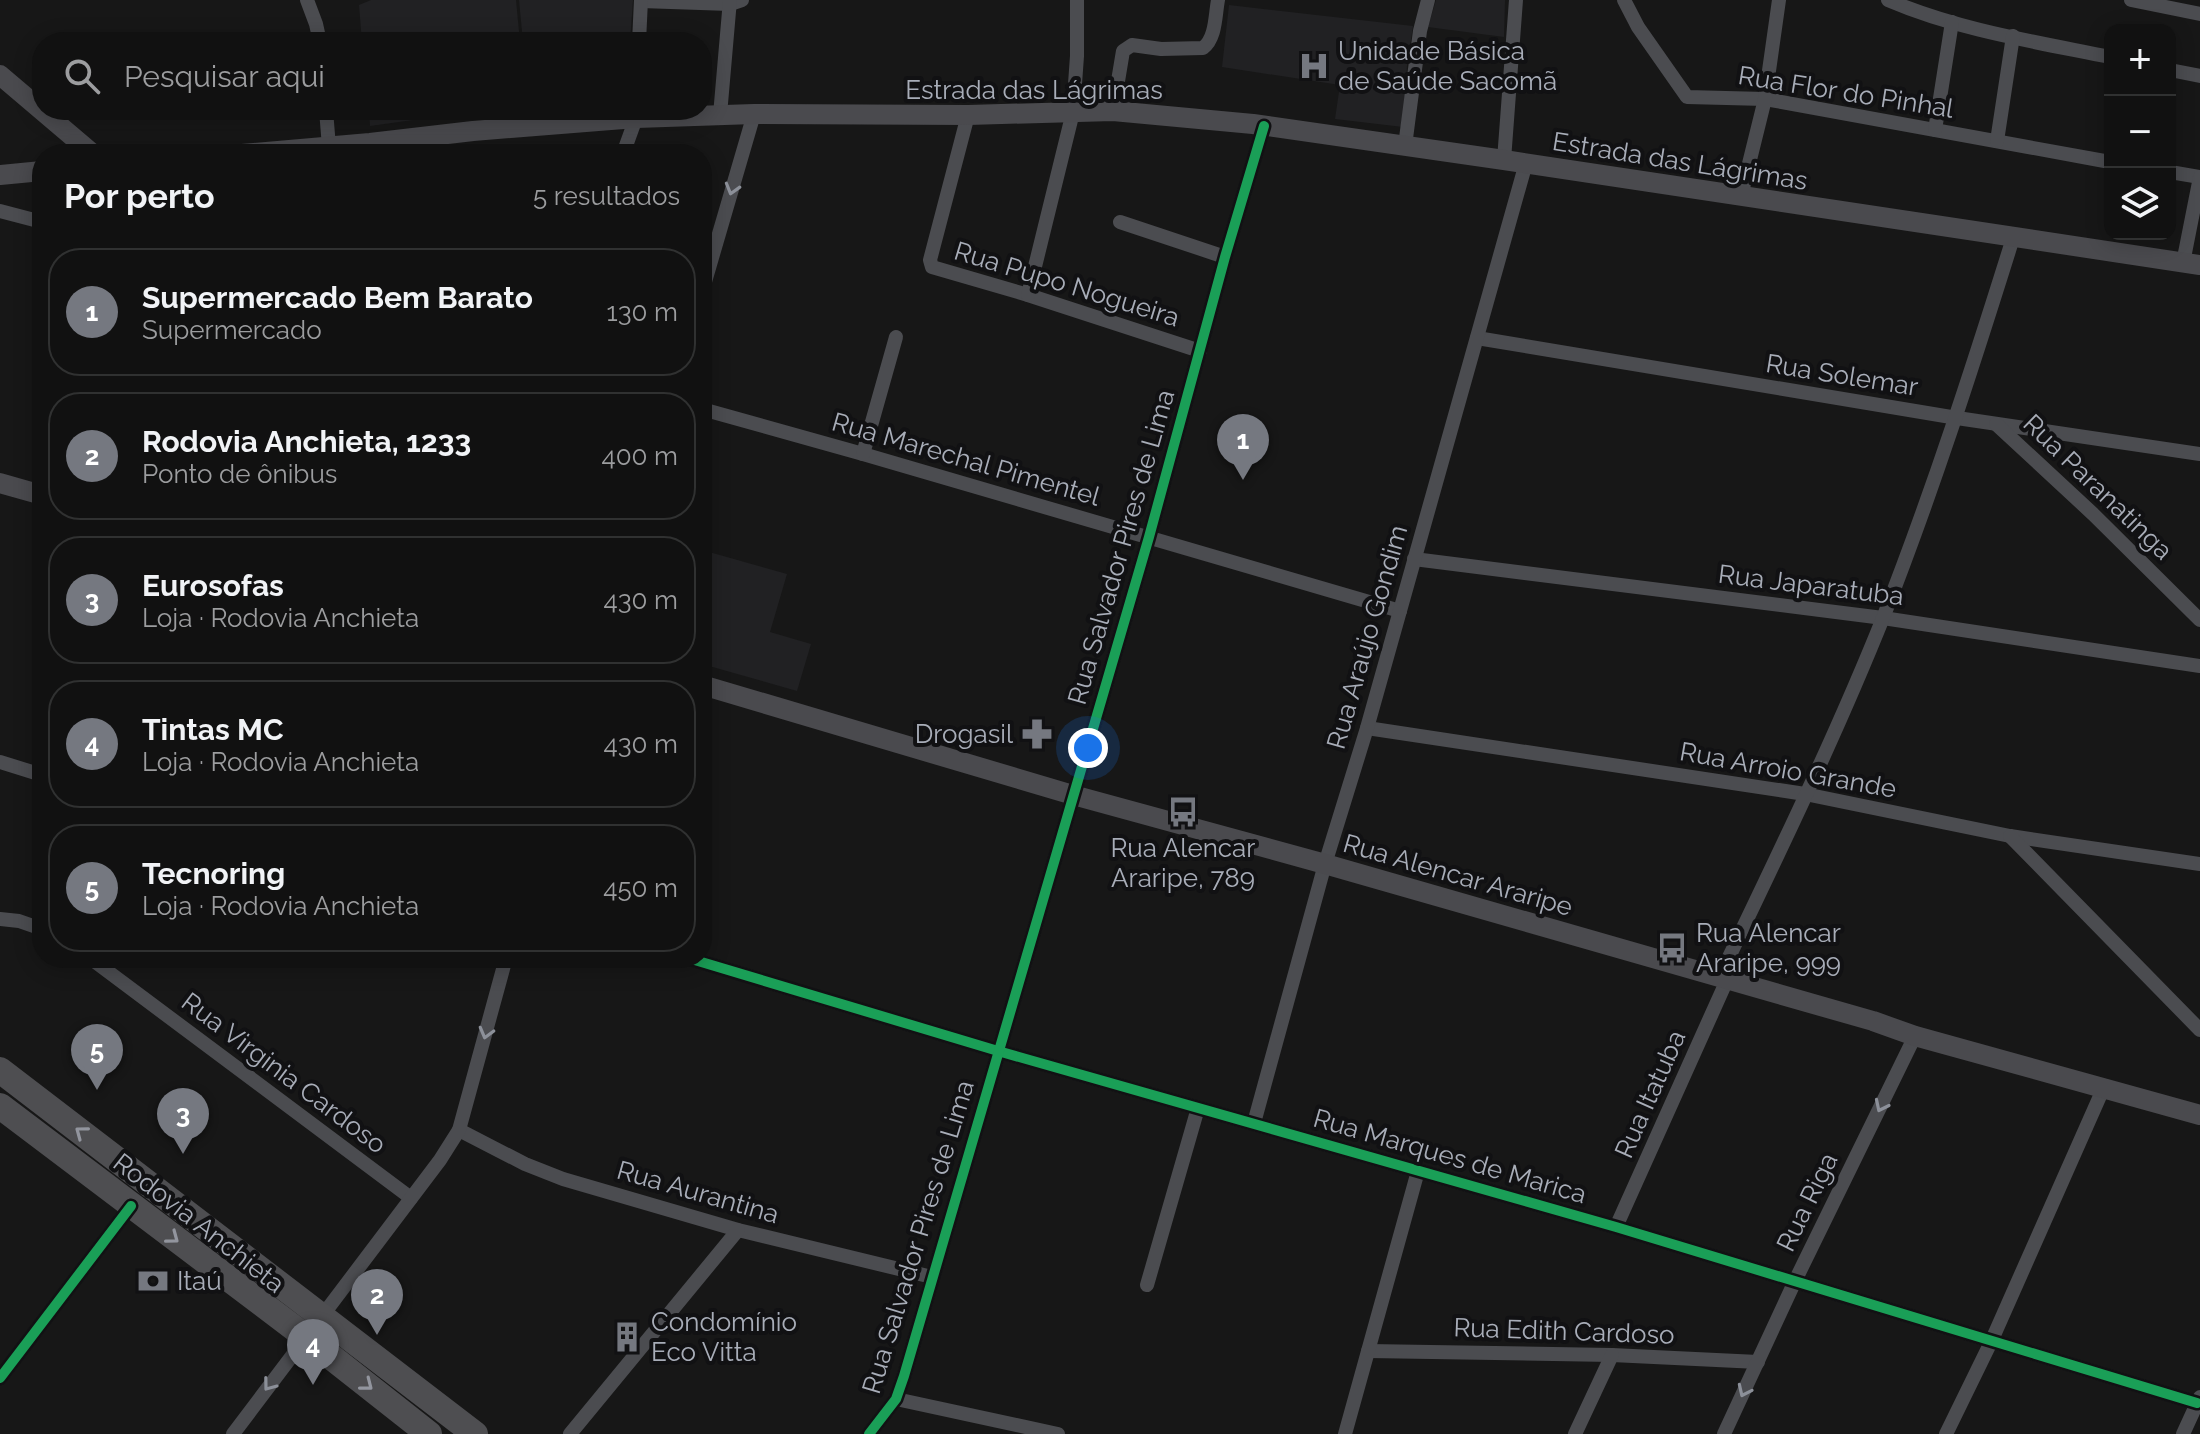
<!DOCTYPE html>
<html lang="pt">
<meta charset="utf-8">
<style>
body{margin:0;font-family:Raleway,sans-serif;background:#1a1a1a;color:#f1f3f6}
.controls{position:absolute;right:24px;top:24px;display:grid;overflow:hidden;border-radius:16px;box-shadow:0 4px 20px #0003}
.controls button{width:72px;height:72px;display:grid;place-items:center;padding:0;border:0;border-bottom:2px solid #303131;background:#111;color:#f1f3f6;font:40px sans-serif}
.you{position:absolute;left:1088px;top:748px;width:28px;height:28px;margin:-20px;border:6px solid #fff;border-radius:50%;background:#1a73e8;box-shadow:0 0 0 12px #1a73e833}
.badge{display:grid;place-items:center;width:52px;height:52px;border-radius:50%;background:#757880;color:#fff;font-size:26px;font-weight:700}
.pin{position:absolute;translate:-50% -66px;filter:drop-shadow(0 2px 4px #0008)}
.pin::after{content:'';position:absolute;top:42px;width:28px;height:24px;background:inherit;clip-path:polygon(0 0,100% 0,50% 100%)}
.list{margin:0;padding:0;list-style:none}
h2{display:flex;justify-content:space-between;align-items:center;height:104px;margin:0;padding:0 32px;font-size:34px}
h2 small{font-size:26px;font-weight:400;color:#9c9d9f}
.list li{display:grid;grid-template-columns:52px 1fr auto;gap:24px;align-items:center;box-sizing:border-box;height:128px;margin:0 16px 16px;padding:0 16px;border:2px solid #303131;border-radius:32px}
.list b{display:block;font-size:30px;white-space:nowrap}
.list p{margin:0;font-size:26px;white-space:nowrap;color:#9c9d9f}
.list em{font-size:26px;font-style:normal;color:#9c9d9f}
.icon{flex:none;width:44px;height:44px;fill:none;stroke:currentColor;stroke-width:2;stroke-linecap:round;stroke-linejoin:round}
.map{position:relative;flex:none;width:2200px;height:1434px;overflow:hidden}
.search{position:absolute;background:#111;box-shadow:0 4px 20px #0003;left:32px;top:32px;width:680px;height:88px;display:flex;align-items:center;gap:20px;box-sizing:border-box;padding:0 28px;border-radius:32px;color:#9c9d9f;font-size:30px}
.panel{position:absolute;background:#111;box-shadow:0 4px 20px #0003;left:32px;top:144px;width:680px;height:824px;border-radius:32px}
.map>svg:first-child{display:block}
.built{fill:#212123}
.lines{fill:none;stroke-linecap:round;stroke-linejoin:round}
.street{stroke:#4b4c50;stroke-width:14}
.secondary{stroke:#4a4a4e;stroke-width:20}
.highway{stroke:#4e4e51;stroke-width:26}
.cycleway-casing{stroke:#111113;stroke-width:15}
.cycleway{stroke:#1a9f57;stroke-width:10}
.oneway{stroke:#8c9099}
.oneway2{stroke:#92959e}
.labels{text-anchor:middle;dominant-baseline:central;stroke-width:8;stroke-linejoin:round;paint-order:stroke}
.poi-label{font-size:26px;fill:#a8adb8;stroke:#111113;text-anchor:start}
.street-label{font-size:26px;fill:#a8adb8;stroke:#111113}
</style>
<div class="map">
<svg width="2200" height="1434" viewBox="0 0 2200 1434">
<rect width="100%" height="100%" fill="#171717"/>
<!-- built -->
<g class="built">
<path d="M371,0H516L520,42H362L359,5Z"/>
<path d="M519,0H633L630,42H523Z"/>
<path d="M1436,0H1505L1504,37L1428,27Z"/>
<path d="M1229,5L1413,26L1407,66L1403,127L1335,119L1340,85L1222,67Z"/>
<path d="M369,110H485L370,126Z"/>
<path d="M702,550L787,574L770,632L811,644L797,691L702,664Z"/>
</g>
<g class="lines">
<!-- street -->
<g class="street">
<path d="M307,0L316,24L320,42"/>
<path d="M1624,0L1638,27L1687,97L1765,99L2110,162"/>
<path d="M1888,0C1958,30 2036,42 2110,57"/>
<path d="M2131,0L2200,14"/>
<path d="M641,1L730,4L742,0"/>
<path d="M639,42L641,0"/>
<path d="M2170,70L2200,76"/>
<path d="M326,110L329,147"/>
<path d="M1113,111L1123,51L1132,45L1161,49L1203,48C1216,38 1215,16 1218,0"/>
<path d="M720,115L730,0"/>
<path d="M968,115L930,260L932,267L1028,295L1200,351"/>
<path d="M1935,130L1952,22"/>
<path d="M1997,141L2013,36"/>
<path d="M1405,146L1420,31L1428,0"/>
<path d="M623,154L636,118V110"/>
<path d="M1504,160L1516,0"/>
<path d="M2170,172L2200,177"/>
<path d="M1741,196L1765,99L1779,0"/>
<path d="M0,211L42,222"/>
<path d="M1120,222L1225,257"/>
<path d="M2183,263L2200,177"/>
<path d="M702,292L754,114"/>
<path d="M1028,295L1073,112L1077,56V0"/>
<path d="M1477,338L1957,418L2200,454"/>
<path d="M702,409L863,454L1400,611"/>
<path d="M1996,424L2093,514L2200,620"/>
<path d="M863,454L896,337"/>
<path d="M1414,559L1883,618L2200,666"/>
<path d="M1367,728L1805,794L2010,836L2200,864"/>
<path d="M0,762L42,775"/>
<path d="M2010,836L2200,1030"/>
<path d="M0,919L19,921L42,929"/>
<path d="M90,958L411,1198"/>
<path d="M688,958L998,1051L1616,1227L2197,1403"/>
<path d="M1719,978C1776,859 1834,740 1883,618C1932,493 1973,366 2013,238"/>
<path d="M1254,1123L1325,864L1367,728L1526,163"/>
<path d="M459,1130L525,1164L563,1179L738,1230L932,1277"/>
<path d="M1616,1227L1727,980"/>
<path d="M1147,1285L1198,1108"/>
<path d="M1368,1351L1612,1355L1758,1362"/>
<path d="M0,1378L131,1206"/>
<path d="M896,1399L1058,1434"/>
<path d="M233,1434L440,1160L459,1130L506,958"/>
<path d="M570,1434L738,1230"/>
<path d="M869,1434L896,1399L904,1376L1149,537L1225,257L1264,126"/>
<path d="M1345,1434L1418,1171"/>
<path d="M1575,1434L1612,1355"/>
<path d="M1724,1434L1795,1281L1915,1036"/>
<path d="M1946,1434L1991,1342L2104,1087"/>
<path d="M2183,1434L2200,1397"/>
</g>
<!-- secondary -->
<g class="secondary">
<path d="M0,75L93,154"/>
<path d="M242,154L370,143L473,131L636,118L754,114L968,115L1113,111L1253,124L1504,160L2200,265"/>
<path d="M0,175L42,171"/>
<path d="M0,483L42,495"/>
<path d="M702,685L1073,795L1325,864L1873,1021L1915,1036L2200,1115"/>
</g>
<!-- highway -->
<g class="highway">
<path d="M0,1070L475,1434"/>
<path d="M0,1106L306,1337L429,1434"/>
</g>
<!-- cycleway casing -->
<g class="cycleway-casing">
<g id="cycleway">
<path d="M688,958L998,1051L1616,1227L2197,1403"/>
<path d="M0,1378L131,1206"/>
<path d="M869,1434L896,1399L904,1376L1149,537L1225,257L1264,126"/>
</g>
</g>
<!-- cycleway -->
<use href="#cycleway" class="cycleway"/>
</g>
<!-- one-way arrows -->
<defs><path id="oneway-chevron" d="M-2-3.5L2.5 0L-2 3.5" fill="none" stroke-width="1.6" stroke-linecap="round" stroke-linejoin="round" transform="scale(2)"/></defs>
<g class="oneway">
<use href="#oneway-chevron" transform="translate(732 189) rotate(106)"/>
<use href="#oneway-chevron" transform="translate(486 1033) rotate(105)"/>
<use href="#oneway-chevron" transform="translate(1881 1106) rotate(116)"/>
<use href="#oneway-chevron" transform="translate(269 1385) rotate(127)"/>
<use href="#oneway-chevron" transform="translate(1744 1391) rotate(115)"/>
</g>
<g class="oneway2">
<use href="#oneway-chevron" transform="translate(81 1132) rotate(-143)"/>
<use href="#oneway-chevron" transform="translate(173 1238) rotate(37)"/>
<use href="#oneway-chevron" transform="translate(367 1385) rotate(38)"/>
</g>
<!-- icons -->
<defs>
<g id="hospital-bare" transform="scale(2.4)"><path d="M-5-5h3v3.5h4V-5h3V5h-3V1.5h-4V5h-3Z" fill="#757880" stroke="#111113" stroke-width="2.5" paint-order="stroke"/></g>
<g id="pharmacy-bare" transform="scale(2.4)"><path d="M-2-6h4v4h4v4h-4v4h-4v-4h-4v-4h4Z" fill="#757880" stroke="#111113" stroke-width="2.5" paint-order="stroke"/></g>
<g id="bus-bare" transform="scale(2.4)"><path d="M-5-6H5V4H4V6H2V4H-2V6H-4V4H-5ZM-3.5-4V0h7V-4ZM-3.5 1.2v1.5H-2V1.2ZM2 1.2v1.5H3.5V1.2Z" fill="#757880" stroke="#111113" stroke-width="2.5" paint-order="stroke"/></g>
<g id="bank-bare" transform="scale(2.4)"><path d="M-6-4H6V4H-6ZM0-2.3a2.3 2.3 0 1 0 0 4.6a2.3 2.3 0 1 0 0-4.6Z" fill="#757880" stroke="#111113" stroke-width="2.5" paint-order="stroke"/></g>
<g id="building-bare" transform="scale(2.4)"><path d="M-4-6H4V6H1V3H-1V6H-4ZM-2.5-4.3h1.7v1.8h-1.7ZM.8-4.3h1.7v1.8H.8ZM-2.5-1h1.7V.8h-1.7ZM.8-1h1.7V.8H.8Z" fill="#757880" stroke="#111113" stroke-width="2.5" paint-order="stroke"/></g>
</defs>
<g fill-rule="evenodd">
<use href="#hospital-bare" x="1314" y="66"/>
<use href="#pharmacy-bare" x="1037" y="734"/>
<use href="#bus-bare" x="1183" y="812"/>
<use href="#bus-bare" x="1672" y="948"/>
<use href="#bank-bare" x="153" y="1281"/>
<use href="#building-bare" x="627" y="1337"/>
</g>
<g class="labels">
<!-- poi labels -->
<g class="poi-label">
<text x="1338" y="51">Unidade Básica<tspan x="1338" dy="30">de Saúde Sacomã</tspan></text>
<text x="1013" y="734" text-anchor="end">Drogasil</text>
<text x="1183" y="848" text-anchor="middle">Rua Alencar<tspan x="1183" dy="30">Araripe, 789</tspan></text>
<text x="1696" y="933">Rua Alencar<tspan x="1696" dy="30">Araripe, 999</tspan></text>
<text x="177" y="1281">Itaú</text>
<text x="651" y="1322">Condomínio<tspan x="651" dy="30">Eco Vitta</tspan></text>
</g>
<!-- street labels -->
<g class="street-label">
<text x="1034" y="90">Estrada das Lágrimas</text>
<text transform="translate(1846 92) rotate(9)">Rua Flor do Pinhal</text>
<text transform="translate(1680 161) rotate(9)">Estrada das Lágrimas</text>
<text transform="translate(1067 284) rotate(17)">Rua Pupo Nogueira</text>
<text transform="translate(1842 375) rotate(9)">Rua Solemar</text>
<text transform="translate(966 459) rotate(16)">Rua Marechal Pimentel</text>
<text transform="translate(2098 487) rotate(44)">Rua Paranatinga</text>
<text transform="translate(1121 547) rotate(-74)">Rua Salvador Pires de Lima</text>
<text transform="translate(1811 585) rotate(7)">Rua Japaratuba</text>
<text transform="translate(1367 637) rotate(-74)">Rua Araújo Gondim</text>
<text transform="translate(1788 770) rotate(10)">Rua Arroio Grande</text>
<text transform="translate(1458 875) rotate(16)">Rua Alencar Araripe</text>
<text transform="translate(284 1073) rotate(37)">Rua Virginia Cardoso</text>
<text transform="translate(1650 1094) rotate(-66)">Rua Itatuba</text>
<text transform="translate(1450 1156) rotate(16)">Rua Marques de Marica</text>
<text transform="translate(698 1192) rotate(16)">Rua Aurantina</text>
<text transform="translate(1807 1202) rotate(-64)">Rua Riga</text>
<text transform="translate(199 1223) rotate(38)">Rodovia Anchieta</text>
<text transform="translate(918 1237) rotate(-73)">Rua Salvador Pires de Lima</text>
<text transform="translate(1564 1331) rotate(2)">Rua Edith Cardoso</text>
</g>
</g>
</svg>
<div class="controls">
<button>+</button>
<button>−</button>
<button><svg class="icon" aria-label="layers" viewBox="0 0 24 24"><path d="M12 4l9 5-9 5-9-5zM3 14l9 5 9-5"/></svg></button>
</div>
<div class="you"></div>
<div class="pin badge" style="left:1243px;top:480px">1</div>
<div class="pin badge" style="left:377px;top:1335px">2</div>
<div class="pin badge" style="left:183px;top:1154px">3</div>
<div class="pin badge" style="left:313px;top:1385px">4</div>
<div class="pin badge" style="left:97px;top:1090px">5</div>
<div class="search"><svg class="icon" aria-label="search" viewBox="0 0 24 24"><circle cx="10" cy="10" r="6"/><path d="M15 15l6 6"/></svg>Pesquisar aqui</div>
<section class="panel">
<h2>Por perto<small>5 resultados</small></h2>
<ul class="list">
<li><span class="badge">1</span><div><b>Supermercado Bem Barato</b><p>Supermercado</p></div><em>130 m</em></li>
<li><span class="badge">2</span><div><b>Rodovia Anchieta, 1233</b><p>Ponto de ônibus</p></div><em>400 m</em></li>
<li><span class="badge">3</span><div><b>Eurosofas</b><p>Loja · Rodovia Anchieta</p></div><em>430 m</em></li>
<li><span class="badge">4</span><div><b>Tintas MC</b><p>Loja · Rodovia Anchieta</p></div><em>430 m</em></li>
<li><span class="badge">5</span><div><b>Tecnoring</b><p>Loja · Rodovia Anchieta</p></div><em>450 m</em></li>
</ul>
</section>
</div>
